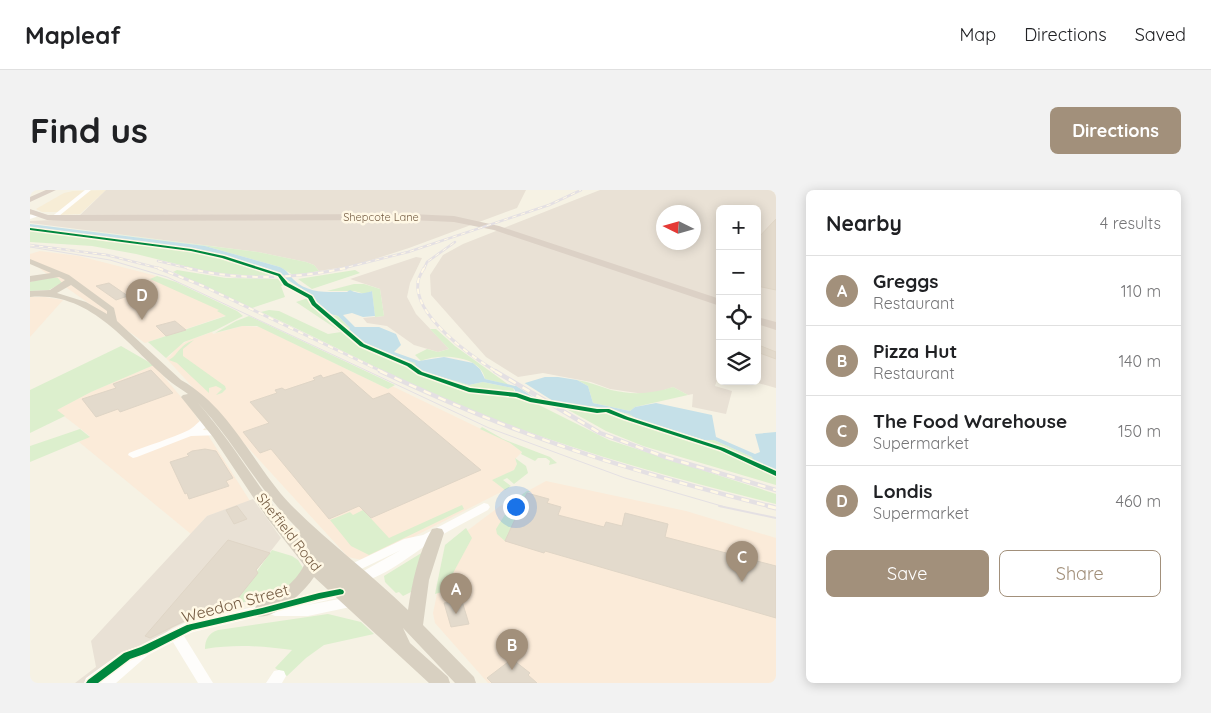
<!DOCTYPE html>
<meta charset="utf-8">
<style>
body{margin:0;font-family:Quicksand,sans-serif;background:#f2f2f2;color:#202124}
.controls{position:absolute;right:15px;top:15px;display:grid;overflow:hidden;border-radius:8px;box-shadow:0 2px 12px #0003}
.controls button{width:45px;height:45px;display:grid;place-items:center;padding:0;border:0;border-bottom:1px solid #e0e0e0;background:#fff;color:#202124;font:25px sans-serif}
.compass{position:absolute;left:626px;top:15px;width:45px;height:45px;border-radius:50%;background:#fff;box-shadow:0 2px 12px #0003;rotate:275deg}
.you{position:absolute;left:485px;top:316px;width:18px;height:18px;margin:-12px;border:4px solid #fff;border-radius:50%;background:#1a73e8;box-shadow:0 0 0 8px #1a73e833}
.badge{display:grid;place-items:center;width:32px;height:32px;border-radius:50%;background:#a2907b;color:#fff;font-size:16px;font-weight:700}
.pin{position:absolute;translate:-50% -41px;filter:drop-shadow(0 1px 2px #0008)}
.pin::after{content:'';position:absolute;top:26px;width:18px;height:15px;background:inherit;clip-path:polygon(0 0,100% 0,50% 100%)}
.list{margin:0;padding:0;list-style:none}
h2{display:flex;justify-content:space-between;align-items:center;height:65px;margin:0;padding:0 20px;font-size:21px}
h2 small{font-size:16px;font-weight:400;color:#757577}
.list li{display:grid;grid-template-columns:32px 1fr auto;gap:15px;align-items:center;box-sizing:border-box;height:70px;padding:0 20px;border-top:1px solid #e0e0e0}
.list b{display:block;font-size:19px;white-space:nowrap}
.list p{margin:0;font-size:16px;white-space:nowrap;color:#757577}
.list em{font-size:16px;font-style:normal;color:#757577}
.actions{display:flex;gap:10px;padding:15px 20px}
.actions a{flex:1;padding:11px 0;border:1px solid #a2907b;border-radius:8px;text-align:center;font-size:18px;color:#a2907b}
.actions .main{background:#a2907b;color:#fff}
.icon{flex:none;width:28px;height:28px;fill:none;stroke:currentColor;stroke-width:2;stroke-linecap:round;stroke-linejoin:round}
.map{position:relative;flex:none;width:746px;height:493px;overflow:hidden;border-radius:8px}
header{display:flex;align-items:center;gap:30px;box-sizing:border-box;height:70px;padding:0 25px;background:#fff;border-bottom:1px solid #e0e0e0}
header strong{font-size:24px}
nav{display:flex;gap:28px;margin-inline-start:auto;font-size:18px}
.intro{display:flex;align-items:center;justify-content:space-between;box-sizing:border-box;height:120px;padding:0 30px}
h1{margin:0;font-size:35px}
.button{padding:12px 22px;border-radius:8px;background:#a2907b;color:#fff;font-size:18px;font-weight:700}
main{display:flex;gap:30px;padding:0 30px}
aside{flex:1;background:#fff;border-radius:8px;box-shadow:0 2px 12px #0003}
.map>svg:first-child{display:block}
.residential{fill:#f7edd6}
.commercial{fill:#fbebd9}
.industrial{fill:#e9e1d5;fill-rule:evenodd}
.green{fill:#dcefcd}
.water{fill:#c5e0e8}
.pier{fill:#f6f2e4}
.building{fill:#e3dacc;stroke:#dfd5c6}
.lines{fill:none;stroke-linecap:round;stroke-linejoin:round}
.minor{fill:#fefdfb;fill-rule:evenodd}
.major{fill:#d8d0c1;fill-rule:evenodd}
.highway{fill:#dcd1c6;fill-rule:evenodd}
.tram-far1{stroke:#e4e0e3;stroke-width:1}
.tram{stroke:#e4e0e3;stroke-width:2}
.rail-far3-casing{stroke:#e4e0e3;stroke-width:2.5}
.rail-far2-casing{stroke:#e4e0e3;stroke-width:3}
.rail-far1-casing{stroke:#e4e0e3;stroke-width:4.5}
.rail-casing{stroke:#e4e0e3;stroke-width:5}
.rail-far3{stroke:#fff8e5;stroke-width:1;stroke-dasharray:4.5;stroke-linecap:butt}
.rail-far2{stroke:#fff8e5;stroke-width:2;stroke-dasharray:5.5;stroke-linecap:butt}
.rail-far1{stroke:#fff8e5;stroke-width:2.5;stroke-dasharray:8;stroke-linecap:butt}
.rail{stroke:#fff8e5;stroke-width:3;stroke-dasharray:10;stroke-linecap:butt}
.cycleway-casing{stroke:#fff8e5;stroke-width:3}
.cycleway{fill:#00873e;fill-rule:evenodd}
.labels{text-anchor:middle;dominant-baseline:central;stroke-width:5;stroke-linejoin:round;paint-order:stroke}
.far-street-label{font-size:11px;fill:#755c43;stroke:#fff8e5}
.street-label{font-size:14px;fill:#755c43;stroke:#fff8e5}
.near-street-label{font-size:16px;fill:#755c43;stroke:#fff8e5}
</style>
<header>
<strong>Mapleaf</strong>
<nav><a>Map</a><a>Directions</a><a>Saved</a></nav>
</header>
<div class="intro"><h1>Find us</h1><a class="button">Directions</a></div>
<main>
<div class="map">
<svg width="746" height="493" viewBox="0 0 746 493">
<rect width="100%" height="100%" fill="#f6f2e4"/>
<!-- residential -->
<path class="residential" d="M76,0L50,24L30,25L33,22H12L6,19L34,3L43,1Z"/>
<!-- commercial -->
<g class="commercial">
<path d="M10,61L49,66L123,85L203,123L115,153L13,81L0,70V64Z"/>
<path d="M0,107H15L33,110L0,147Z"/>
<path d="M212,136L230,137L358,199L362,196L480,253L492,262L485,269L487,274L484,280L463,290L475,300L342,368L332,370L318,367L136,168L140,166L147,157L159,150L182,142L183,144Z"/>
<path d="M124,175L162,220L220,311L177,326L161,344L49,252L60,246L26,220L61,202Z"/>
<path d="M516,291L656,321L746,348V493H458L405,433L403,423L417,356L470,316Z"/>
</g>
<!-- industrial -->
<g class="industrial">
<path d="M76,0H496L487,18L379,58L326,75L289,81L284,75L276,72L228,62L0,33V31L46,29Z"/>
<path d="M570,0H746V198L721,191H727V19H690V182L685,196L702,201L696,224L662,217L663,204L658,205L643,197L626,203L614,204L580,199L561,192L513,183L488,187L456,167L401,105L400,85L413,65L433,54ZM634,22H664V52H634Z"/>
<path d="M386,67L392,68L380,93L377,107L386,124L419,159L408,162L384,155L357,136L337,133L333,128L354,126L350,99L320,89Z"/>
<path d="M223,309L251,348L226,380L228,383L208,408L142,438L69,493H45L66,477L61,451L177,326Z"/>
</g>
<!-- green -->
<g class="green">
<path d="M28,37L228,62L276,72L284,75L289,81L263,85L250,77L175,56Z"/>
<path d="M0,38L172,61L248,84L227,86L183,83L106,64L62,56L0,52Z"/>
<path d="M147,80L196,88L250,89L256,95L251,96L255,107L222,118L143,82Z"/>
<path d="M325,80L330,83L282,99L268,89Z"/>
<path d="M127,86L146,92L207,121L213,126L184,141L154,152L136,168L118,152L196,126L187,121L189,120L120,89Z"/>
<path d="M19,87L28,88L32,93L19,100L0,101V92Z"/>
<path d="M324,94H334L350,99L354,126L345,127L342,101L335,104L324,101H297Z"/>
<path d="M278,108L282,115L294,124L308,126L320,138L319,140L327,150L337,156L386,173L388,180L439,195L453,192L483,198L485,203L579,250L746,304V314C642,288 537,259 437,219C367,190 300,153 231,122L239,120L249,121L298,144L311,142L266,112Z"/>
<path d="M219,126L365,195L358,199L227,136H212L185,143L206,131Z"/>
<path d="M400,139H406L425,156L479,195L455,189C451,165 409,163 391,171L385,165L397,159L408,162L419,159Z"/>
<path d="M164,150L153,159V166L195,196L196,199L192,203L186,205L192,199L186,196L179,198V203L147,173L139,170C149,164 148,156 164,150Z"/>
<path d="M91,156L124,175L61,202L27,220L35,226L0,243V200Z"/>
<path d="M547,190C559,192 569,196 581,200C602,205 622,204 643,197L658,205L605,217L600,221L563,213L558,196Z"/>
<path d="M526,213L557,219L562,216L599,224L607,229L674,250H684L722,267L730,274L746,283V295L613,256L576,241Z"/>
<path d="M452,237L473,249L520,267L527,273L519,275L520,271L516,268H508L505,271L491,264L492,262L480,253L450,239Z"/>
<path d="M50,239L60,247L0,272V256Z"/>
<path d="M485,268L496,276L498,283L484,294L477,288L473,290L481,296L475,300L462,290L484,280L487,274Z"/>
<path d="M497,301H501L497,303L475,351L467,344L466,339L484,310Z"/>
<path d="M432,315L434,319L339,365L321,356L300,330L320,322L323,325L333,320L359,348Z"/>
<path d="M436,338L442,348L415,398L412,402L405,404L415,355Z"/>
<path d="M242,360L262,366L268,370L273,378L268,389L250,402L178,422L208,408Z"/>
<path d="M393,362L381,402L373,406L369,402L366,403L355,392L354,386Z"/>
<path d="M298,424L331,432L344,444L294,455L276,468L257,486L245,478L262,460C232,456 205,454 175,459C175,449 179,443 188,440Z"/>
</g>
<!-- water -->
<path class="water" d="M0,34L175,56L250,77C258,81 259,85 264,90C278,104 299,102 317,102L320,100C328,104 334,104 342,101L345,126L333,127L322,123L313,125L325,137H349L366,144L371,155L364,162L389,171L414,167L443,173L450,179L455,189L485,196L515,187H528L547,190L558,196L563,213L600,221L605,217L626,213L682,225L686,247L725,264L730,262L725,244L746,242V283C738,279 725,275 722,267L684,250H674L607,229L599,224L562,216L557,219L500,208L485,203V200L483,198L453,192L439,195L387,180L385,173C362,164 335,161 318,140L320,138L308,126L296,123L285,114L282,105L248,84L240,81L172,61L0,38Z"/>
<!-- pier -->
<path class="pier" d="M493,192L531,216L512,213L482,193Z"/>
<!-- building -->
<g class="building">
<path d="M746,29V100L727,96V49Z"/>
<path d="M79,93L98,106L86,110L66,96Z"/>
<path d="M145,131L156,140L136,146L126,136Z"/>
<path d="M731,156L746,162V169L727,162V159Z"/>
<path d="M121,180L143,203L90,222L88,219L66,227L52,209L86,198L83,194Z"/>
<path d="M312,182L343,209L359,203L451,280L341,328L329,316L299,329L241,259L230,263L213,242L239,233L220,212L247,203L245,200L252,198L255,200L285,190L283,188L291,185L293,188Z"/>
<path d="M175,259L186,261L203,288L196,291L199,296L159,309L157,303L155,304L140,272L159,266L157,264L162,261Z"/>
<path d="M497,303L519,309L517,313L531,317L528,325L574,337L576,332L592,336L595,323L638,334L635,347L746,376V428L515,361L514,363L475,351Z"/>
<path d="M207,316L217,329L204,334L196,320Z"/>
<path d="M198,350L240,363L226,380L228,383L208,408L162,429H158L120,448L115,446Z"/>
<path d="M432,411L439,434L421,437L414,413Z"/>
<path d="M482,469L500,483L498,485L507,493H462L457,488Z"/>
</g>
<g class="lines">
<!-- minor -->
<g class="minor">
<path d="M55,0H61L24,30H20V28Z"/>
<path d="M7,23L10,25L9,26L0,29V25Z"/>
<path d="M178,226L183,229L173,240L191,241L192,243L191,245L161,246L107,267L103,268L98,265L99,263C119,255 140,249 159,240C166,236 171,228 178,226Z"/>
<path d="M454,313L458,314L460,317L458,320C442,329 425,337 410,346C394,355 345,396 328,390L327,387L328,384L371,360L327,381L323,383L319,381L317,378L319,375L374,349L393,345Z"/>
<path d="M310,397L315,398L317,402L315,406L272,416L320,407L325,408L327,412L325,416L278,426H245L240,424L163,442L154,446L183,493H168L143,452L118,465L86,493H54L56,488L92,462L109,456L155,433Z"/>
<path d="M249,480L254,481L256,486L252,493H236L244,481Z"/>
</g>
<!-- major -->
<path class="major" d="M0,69L39,85L84,118L87,131L151,190C201,218 223,275 261,315C298,352 340,383 378,420C382,393 388,363 402,339L407,338L412,339L414,343L399,390L393,435L444,487L446,493H425L373,438L380,453L418,487L420,493H399L284,387C275,401 244,431 226,426L224,421L226,416C244,406 265,395 274,375L237,328L183,247L151,207L153,205L158,204C153,200 147,197 142,193C99,158 63,101 0,107V101L20,100L35,90L29,87L0,92V86L21,83L0,74ZM41,95L77,121V124L56,112L27,103ZM167,212C205,252 230,303 270,341L269,344L280,362C238,316 209,259 167,212Z"/>
<!-- highway -->
<g class="highway">
<path d="M16,0H26L0,12V7Z"/>
<path d="M0,19L18,25H36L380,24L424,26L469,36L690,109V116L464,40L424,32L380,30L36,31L17,30L0,24Z"/>
<path d="M727,127L746,132V140L727,134Z"/>
</g>
<!-- tram-far1 -->
<path class="tram-far1" d="M0,57L80,70L137,87L459,238L595,288L695,317"/>
<!-- tram -->
<path class="tram" d="M689,316L746,328"/>
<!-- rail-far3 casing -->
<g class="rail-far3-casing">
<g id="rail-far3">
<path d="M0,55L77,65L132,79"/>
<path d="M128,71L162,79"/>
<path d="M310,79L378,62L519,15L551,0"/>
<path d="M394,79L397,72L425,52"/>
</g>
</g>
<!-- rail-far2 casing -->
<g class="rail-far2-casing">
<g id="rail-far2">
<path d="M128,78L173,96L353,182"/>
<path d="M157,78C209,91 264,89 316,78"/>
<path d="M394,78C392,82 388,88 388,92C383,126 442,167 467,182"/>
</g>
</g>
<!-- rail-far1 casing -->
<g class="rail-far1-casing">
<g id="rail-far1">
<path d="M350,181C397,203 445,224 493,242C575,273 659,296 743,317"/>
<path d="M465,181L570,243L635,267L746,300"/>
</g>
</g>
<!-- rail casing -->
<g class="rail-casing">
<path id="rail" d="M738,316L746,318"/>
</g>
<!-- rail-far3 -->
<use href="#rail-far3" class="rail-far3"/>
<!-- rail-far2 -->
<use href="#rail-far2" class="rail-far2"/>
<!-- rail-far1 -->
<use href="#rail-far1" class="rail-far1"/>
<!-- rail -->
<use href="#rail" class="rail"/>
<!-- cycleway casing -->
<g class="cycleway-casing">
<g id="cycleway">
<path d="M0,38L161,59L194,66L250,84L258,93L282,106L286,113L334,154L381,174L392,182L440,198L487,203L501,208L567,219H579L598,227L694,258L746,281V286L690,260L594,229L576,222L567,223L500,212L486,207L439,202L388,184L377,176L330,156L282,115L278,108L254,95L248,86L192,68L161,61L0,40Z"/>
<path d="M310,399L313,400L314,402L313,404L289,409L232,424L162,440L117,463L100,469L68,493H56L58,490L94,463L111,457L157,435L232,418L289,403Z"/>
</g>
</g>
<!-- cycleway -->
<use href="#cycleway" class="cycleway"/>
</g>
<g class="labels">
<!-- far-street labels -->
<g class="far-street-label">
<text x="351" y="27">Shepcote Lane</text>
</g>
<!-- street labels -->
<g class="street-label">
<text transform="translate(259 342) rotate(52)">Sheffield Road</text>
</g>
<!-- near-street labels -->
<g class="near-street-label">
<text transform="translate(205 413) rotate(-15)">Weedon Street</text>
</g>
</g>
</svg>
<div class="controls">
<button>+</button>
<button>−</button>
<button><svg class="icon" aria-label="locate" viewBox="0 0 24 24"><circle cx="12" cy="12" r="6"/><path d="M12 2v4M12 18v4M2 12h4M18 12h4"/></svg></button>
<button><svg class="icon" aria-label="layers" viewBox="0 0 24 24"><path d="M12 4l9 5-9 5-9-5zM3 14l9 5 9-5"/></svg></button>
</div>
<svg class="compass" viewBox="-18 -18 36 36"><path d="M0-13l5 13h-10z" fill="#e53935"/><path d="M0 13l5-13h-10z" fill="#757577"/></svg>
<div class="you"></div>
<div class="pin badge" style="left:426px;top:424px">A</div>
<div class="pin badge" style="left:482px;top:480px">B</div>
<div class="pin badge" style="left:712px;top:392px">C</div>
<div class="pin badge" style="left:112px;top:130px">D</div>
</div>
<aside>
<h2>Nearby<small>4 results</small></h2>
<ul class="list">
<li><span class="badge">A</span><div><b>Greggs</b><p>Restaurant</p></div><em>110 m</em></li>
<li><span class="badge">B</span><div><b>Pizza Hut</b><p>Restaurant</p></div><em>140 m</em></li>
<li><span class="badge">C</span><div><b>The Food Warehouse</b><p>Supermarket</p></div><em>150 m</em></li>
<li><span class="badge">D</span><div><b>Londis</b><p>Supermarket</p></div><em>460 m</em></li>
</ul>
<div class="actions"><a class="main">Save</a><a>Share</a></div>
</aside>
</main>
